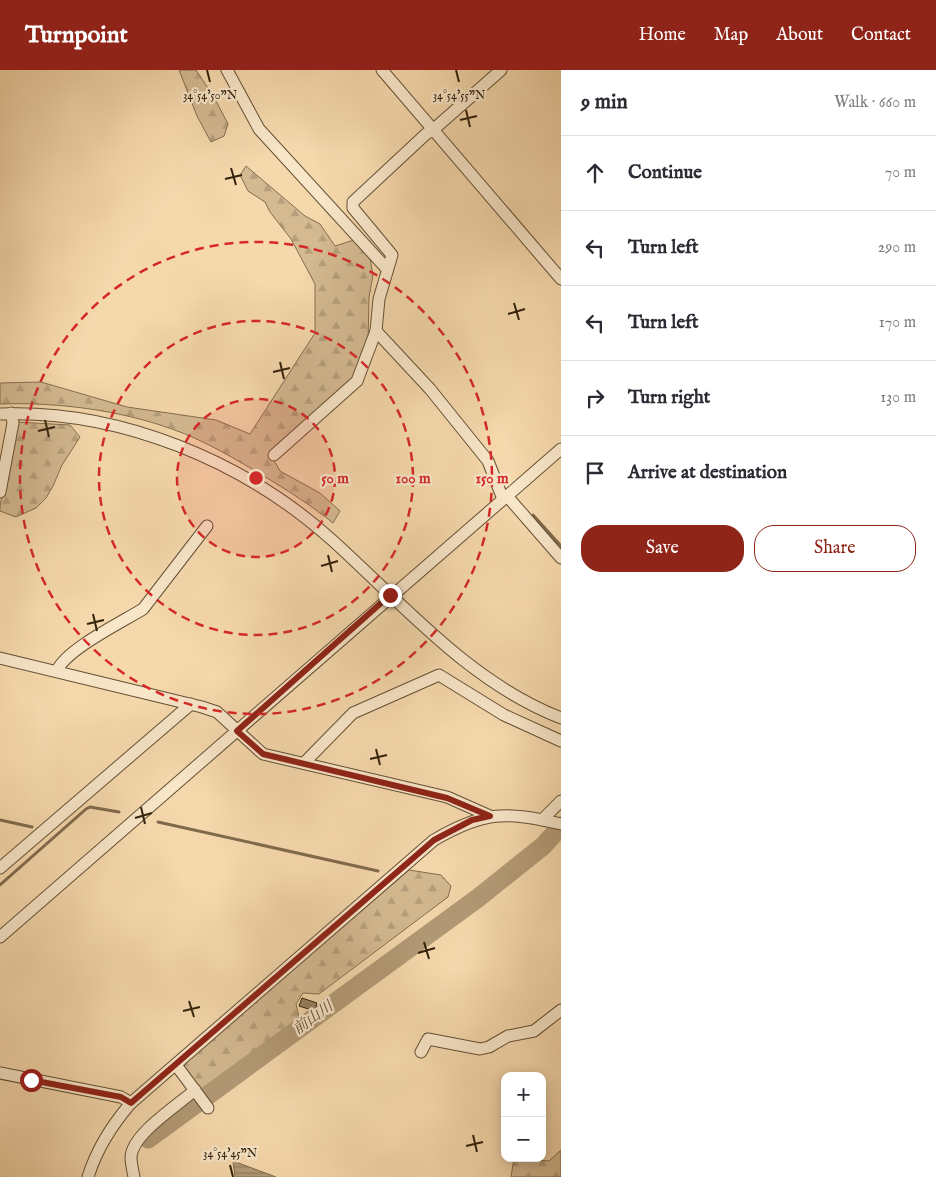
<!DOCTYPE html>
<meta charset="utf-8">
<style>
body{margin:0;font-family:"IM FELL English","Noto Serif JP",serif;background:#f2f2f3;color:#2b2b33}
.controls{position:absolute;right:15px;bottom:15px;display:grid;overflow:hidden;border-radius:10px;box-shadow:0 2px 12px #0003}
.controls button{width:45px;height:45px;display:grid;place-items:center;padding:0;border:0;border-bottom:1px solid #e1e1e2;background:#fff;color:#2b2b33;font:25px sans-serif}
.stop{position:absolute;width:15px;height:15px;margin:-11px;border:4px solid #8f2418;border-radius:50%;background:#fff}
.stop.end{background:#8f2418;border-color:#fff;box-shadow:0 1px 5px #0008}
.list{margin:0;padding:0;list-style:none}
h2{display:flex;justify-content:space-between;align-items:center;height:65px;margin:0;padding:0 20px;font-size:21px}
h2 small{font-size:16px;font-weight:400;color:#7c7c81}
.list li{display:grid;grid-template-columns:32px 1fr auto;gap:15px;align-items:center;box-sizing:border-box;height:75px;padding:0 20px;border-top:1px solid #e1e1e2}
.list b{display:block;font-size:19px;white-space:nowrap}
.list em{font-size:16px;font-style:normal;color:#7c7c81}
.actions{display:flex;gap:10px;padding:15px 20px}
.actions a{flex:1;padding:11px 0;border:1px solid #8f2418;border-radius:20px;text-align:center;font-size:18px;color:#8f2418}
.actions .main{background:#8f2418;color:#fff}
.icon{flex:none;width:28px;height:28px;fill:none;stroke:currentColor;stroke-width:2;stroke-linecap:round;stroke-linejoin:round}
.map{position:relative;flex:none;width:561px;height:1107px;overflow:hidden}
header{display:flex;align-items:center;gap:30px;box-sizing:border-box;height:70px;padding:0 25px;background:#8f2418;color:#fff}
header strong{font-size:24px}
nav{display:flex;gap:28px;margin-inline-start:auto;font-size:18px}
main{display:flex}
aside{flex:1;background:#fff}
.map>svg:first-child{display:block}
.forest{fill:url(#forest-firs);stroke:#846e4e}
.water{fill:url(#water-rules);stroke:#806a4c}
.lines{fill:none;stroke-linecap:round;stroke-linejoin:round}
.stream{stroke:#806a4c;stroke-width:3}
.river{stroke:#b39a76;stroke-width:19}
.building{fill:#98815f;stroke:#33220c}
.minor-casing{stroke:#645034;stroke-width:13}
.minor{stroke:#f8e6c9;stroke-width:11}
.route{stroke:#8f2418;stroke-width:6}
.ticks{fill:none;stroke:#33220c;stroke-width:2}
.ring{fill:none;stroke:#d62828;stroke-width:2.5;stroke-dasharray:9 6}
.labels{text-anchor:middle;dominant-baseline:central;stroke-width:4.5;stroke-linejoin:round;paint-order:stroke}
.water-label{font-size:15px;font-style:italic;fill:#604c31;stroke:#f8e6c9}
.ticks-label{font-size:12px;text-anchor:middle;fill:#33220c;stroke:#f8e6c9;stroke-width:4.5;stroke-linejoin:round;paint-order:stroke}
.centre{fill:#d62828;stroke:#f8e6c9;stroke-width:2.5}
.ring-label{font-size:15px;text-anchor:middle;font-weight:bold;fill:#d62828;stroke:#f8e6c9;stroke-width:4.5;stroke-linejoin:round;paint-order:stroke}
</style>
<header>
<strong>Turnpoint</strong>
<nav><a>Home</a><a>Map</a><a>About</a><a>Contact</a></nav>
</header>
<main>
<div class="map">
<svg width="561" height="1107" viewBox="0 0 561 1107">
<defs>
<pattern id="forest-firs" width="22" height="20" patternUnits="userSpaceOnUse" patternTransform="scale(1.25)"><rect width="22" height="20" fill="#d4b991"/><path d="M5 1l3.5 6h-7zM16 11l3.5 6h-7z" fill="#b69f7c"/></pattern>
<pattern id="water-rules" width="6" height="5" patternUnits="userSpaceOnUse" patternTransform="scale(1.25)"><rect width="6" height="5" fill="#b39a76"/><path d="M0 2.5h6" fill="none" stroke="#927d5f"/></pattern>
</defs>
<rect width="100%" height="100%" fill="#f5d8ac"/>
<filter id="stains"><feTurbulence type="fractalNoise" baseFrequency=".004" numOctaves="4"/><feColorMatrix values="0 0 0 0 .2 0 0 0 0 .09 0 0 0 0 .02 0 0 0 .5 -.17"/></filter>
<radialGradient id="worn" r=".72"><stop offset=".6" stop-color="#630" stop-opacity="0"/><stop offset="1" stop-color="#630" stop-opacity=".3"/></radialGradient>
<!-- forest -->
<g class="forest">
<path d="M179,0H196L214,27L228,54L224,66L211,72L197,46Z"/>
<path d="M246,96L305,146L320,154L335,176L354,170L370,188L373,205L369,227L368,273L357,307L270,383L280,401L320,423L340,441L333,453C312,436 290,422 267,408C237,390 206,371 172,359C119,340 57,332 0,334V313L41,312L127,337L216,350L250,364L315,263V214L291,169L270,142L265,132L248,121L240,105Z"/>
<path d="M16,352L70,355L80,367L62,395L53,416L46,428L36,438L16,447L0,441V436Z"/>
<path d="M409,800L441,805L451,816L448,827L319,924L303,923L296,934L299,948L204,1023L184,999V994Z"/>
<path d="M561,1080V1107H511L514,1088L549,1091Z"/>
</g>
<!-- water -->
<path class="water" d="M233,1091L276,1107H235Z"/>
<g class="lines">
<!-- stream -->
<g class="stream">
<path d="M533,445L561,476"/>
<path d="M0,750L32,757"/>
<path d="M158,752L378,801"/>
<path d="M0,815L86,739L90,737L119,742"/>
<path d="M471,826L478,828"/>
</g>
<!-- river -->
<path class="river" d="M148,1069L478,828L543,776L561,756"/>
</g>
<!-- building -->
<path class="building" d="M302,928L317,933L315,941L299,936Z"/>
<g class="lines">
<!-- minor casing -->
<g class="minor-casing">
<g id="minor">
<path d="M227,0L259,59L387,199"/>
<path d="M382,0L561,209"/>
<path d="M376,261L430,319L488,391L503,429"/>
<path d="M0,344C119,339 244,391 332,470C404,535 469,612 561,648"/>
<path d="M274,385L357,311L376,261L379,229L392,185L353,138V132L426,64L434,59L501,0"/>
<path d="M0,422L13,353L11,343"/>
<path d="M507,426L561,488"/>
<path d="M0,588L202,637L217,642L263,684L447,727L490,746"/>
<path d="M57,601C65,580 122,552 143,539L207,456"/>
<path d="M304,693L353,643L439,605L504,645L561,671"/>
<path d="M542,750L561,731"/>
<path d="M0,798L191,634"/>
<path d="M0,867L561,379"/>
<path d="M421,982L428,969L480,979L489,977L508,966L534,961L561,940"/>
<path d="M176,995L208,1038"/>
<path d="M0,1003L121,1027L131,1033"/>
<path d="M88,1107C97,1078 111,1056 131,1033L434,770C484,741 505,741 561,754"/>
<path d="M134,1107C133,1101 131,1094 131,1087C132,1064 178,1035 195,1020"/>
</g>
</g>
<!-- minor -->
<use href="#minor" class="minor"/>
</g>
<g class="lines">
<!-- route -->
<path class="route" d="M31,1010L121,1027L131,1033L434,770L472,750L490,746L447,728L263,684L237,661L390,525"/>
</g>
<!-- ticks -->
<path class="ticks" d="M207,0L210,12M456,0L459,12M466,40L470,57M460,50L477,46M231,98L236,115M225,109L242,105M514,233L519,250M508,244L525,239M280,292L284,309M273,302L290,298M45,350L49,367M38,361L55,357M328,485L332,502M321,496L338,491M93,544L97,561M87,554L104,550M376,679L380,695M370,689L387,685M141,737L145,754M135,748L152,743M424,872L429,889M418,883L435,878M189,931L194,947M183,941L200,937M473,1065L477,1082M466,1076L483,1072M230,1095L233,1107"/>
<!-- distance rings -->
<circle cx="256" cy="408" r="79" fill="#d62828" fill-opacity=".12"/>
<g class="ring">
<circle cx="256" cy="408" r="79"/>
<circle cx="256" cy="408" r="157"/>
<circle cx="256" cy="408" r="236"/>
</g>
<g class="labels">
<!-- water labels -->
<g class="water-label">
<text transform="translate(313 948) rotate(-36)">前山川</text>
</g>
</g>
<g class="ticks-label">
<text x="210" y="29">34°54'50"N</text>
<text x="459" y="29">34°54'55"N</text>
<text x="230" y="1087">34°54'45"N</text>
</g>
<circle cx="256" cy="408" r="8" class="centre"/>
<g class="ring-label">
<text x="335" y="413">50 m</text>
<text x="413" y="413">100 m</text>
<text x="492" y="413">150 m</text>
</g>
<rect width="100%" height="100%" filter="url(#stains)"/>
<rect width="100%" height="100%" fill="url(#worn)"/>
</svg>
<div class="controls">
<button>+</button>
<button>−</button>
</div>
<div class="stop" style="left:31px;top:1010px"></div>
<div class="stop end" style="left:390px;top:525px"></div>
</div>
<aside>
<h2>9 min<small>Walk · 660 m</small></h2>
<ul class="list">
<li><svg class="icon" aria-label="ahead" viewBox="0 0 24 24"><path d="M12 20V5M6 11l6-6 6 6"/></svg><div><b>Continue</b></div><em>70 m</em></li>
<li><svg class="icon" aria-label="left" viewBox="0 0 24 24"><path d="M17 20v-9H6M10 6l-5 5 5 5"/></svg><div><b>Turn left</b></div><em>290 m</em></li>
<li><svg class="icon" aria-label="left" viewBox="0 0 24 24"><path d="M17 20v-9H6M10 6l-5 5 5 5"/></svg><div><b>Turn left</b></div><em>170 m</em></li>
<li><svg class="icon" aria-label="right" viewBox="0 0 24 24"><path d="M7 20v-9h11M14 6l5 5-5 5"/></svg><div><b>Turn right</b></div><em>130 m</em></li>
<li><svg class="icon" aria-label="arrive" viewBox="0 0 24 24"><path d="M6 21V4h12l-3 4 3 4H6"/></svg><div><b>Arrive at destination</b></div></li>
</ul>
<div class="actions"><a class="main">Save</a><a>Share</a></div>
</aside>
</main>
